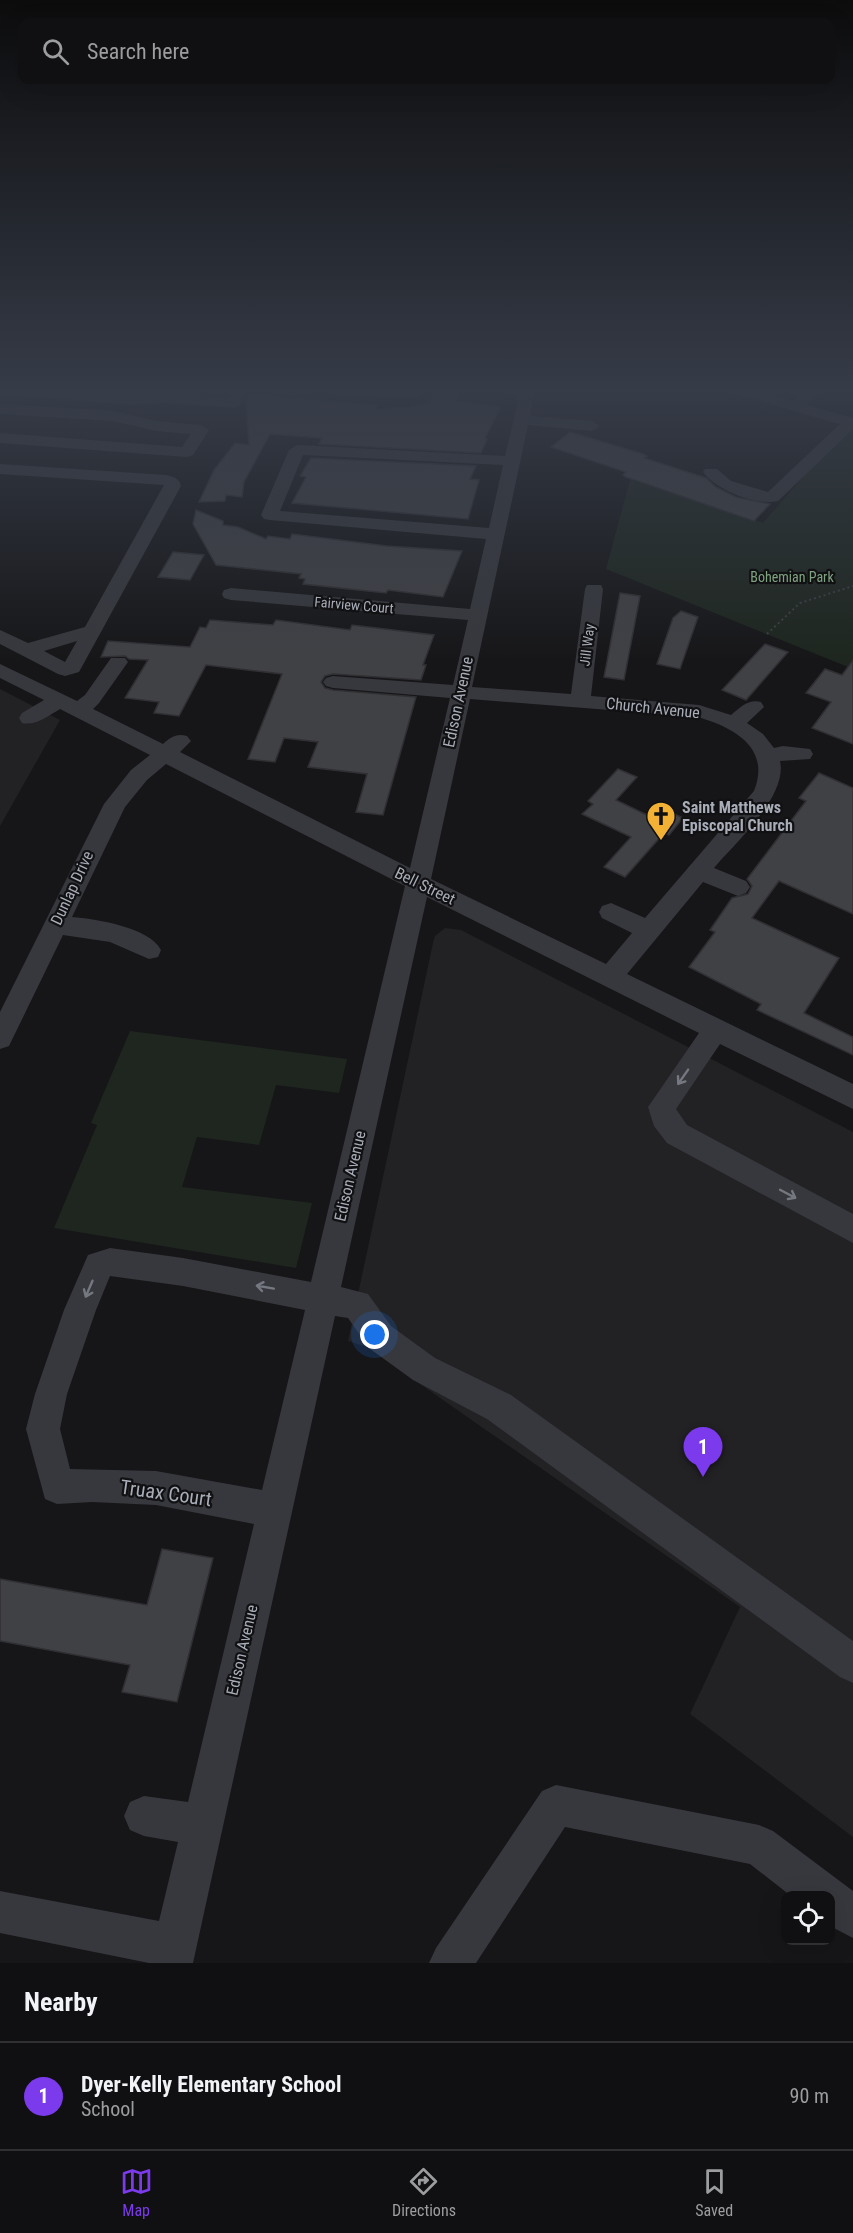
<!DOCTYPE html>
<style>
body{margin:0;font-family:"Roboto Condensed",sans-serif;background:#1e1e20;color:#f1f3f6}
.controls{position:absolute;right:18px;bottom:18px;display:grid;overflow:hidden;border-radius:12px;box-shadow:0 6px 24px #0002}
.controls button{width:54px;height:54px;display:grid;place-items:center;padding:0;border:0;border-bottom:2px solid #303032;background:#101012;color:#f1f3f6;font:30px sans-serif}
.you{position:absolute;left:375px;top:1335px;width:21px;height:21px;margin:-15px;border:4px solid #fff;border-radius:50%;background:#1a73e8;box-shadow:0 0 0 9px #1a73e833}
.badge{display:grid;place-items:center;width:39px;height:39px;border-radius:50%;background:#7c3aed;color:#fff;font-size:20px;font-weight:700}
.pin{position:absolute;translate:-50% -50px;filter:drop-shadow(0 2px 3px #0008)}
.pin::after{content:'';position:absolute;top:32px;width:21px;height:18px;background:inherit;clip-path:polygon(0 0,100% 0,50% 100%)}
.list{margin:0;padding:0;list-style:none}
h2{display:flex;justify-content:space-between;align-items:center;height:78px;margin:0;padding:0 24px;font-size:26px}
h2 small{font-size:20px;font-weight:400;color:#9c9d9f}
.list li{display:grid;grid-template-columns:39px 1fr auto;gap:18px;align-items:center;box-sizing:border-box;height:108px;padding:0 24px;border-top:2px solid #303032}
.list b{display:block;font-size:22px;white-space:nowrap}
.list p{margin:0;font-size:20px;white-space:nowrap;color:#9c9d9f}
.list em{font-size:20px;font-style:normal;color:#9c9d9f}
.icon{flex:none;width:33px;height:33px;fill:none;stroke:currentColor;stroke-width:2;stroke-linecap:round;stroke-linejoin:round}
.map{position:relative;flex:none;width:853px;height:1963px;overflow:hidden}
.search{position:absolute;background:#101012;box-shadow:0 6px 24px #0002;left:18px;right:18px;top:18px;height:66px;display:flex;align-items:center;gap:15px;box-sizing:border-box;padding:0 21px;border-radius:12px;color:#9c9d9f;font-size:22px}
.sheet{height:186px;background:#101012}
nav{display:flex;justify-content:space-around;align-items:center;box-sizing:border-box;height:84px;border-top:2px solid #303032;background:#101012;font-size:16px;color:#9c9d9f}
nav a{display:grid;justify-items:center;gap:3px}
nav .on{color:#7c3aed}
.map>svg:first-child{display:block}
.built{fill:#222225}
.green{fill:#1e261f}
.building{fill:#404145;stroke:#303034;stroke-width:1.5}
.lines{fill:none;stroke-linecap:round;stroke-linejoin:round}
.path{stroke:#3d3f44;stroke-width:2;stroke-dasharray:2 3;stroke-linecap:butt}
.minor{fill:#37383d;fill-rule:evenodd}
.oneway{stroke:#757881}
.labels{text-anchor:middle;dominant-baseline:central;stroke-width:4.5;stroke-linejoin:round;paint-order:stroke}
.far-park-label{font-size:14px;fill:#7fa381;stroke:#111113}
.far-street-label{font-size:14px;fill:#a8adb8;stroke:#111113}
.street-label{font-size:16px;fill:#a8adb8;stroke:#111113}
.poi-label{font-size:16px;font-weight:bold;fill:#a8adb8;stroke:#111113;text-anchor:start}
.near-street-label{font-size:20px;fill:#a8adb8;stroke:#111113}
</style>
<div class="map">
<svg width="853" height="1963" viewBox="0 0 853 1963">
<rect width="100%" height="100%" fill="#161618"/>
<!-- built -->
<g class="built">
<path d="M0,689L60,720L0,826Z"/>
<path d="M445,928L461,930L853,1132V1837L690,1714L740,1607L367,1347L348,1341L433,943L435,936Z"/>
</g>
<!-- green -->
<g class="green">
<path d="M846,428L853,430V669L606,569L630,480L763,523Z"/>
<path d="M130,1031L347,1059L339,1093L276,1085L259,1145L197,1137L182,1187L312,1203L296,1268L54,1228L97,1125L91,1123Z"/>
</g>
<!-- building -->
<g class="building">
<path d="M435,389H461L456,401L501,407L485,438L487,439L481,453L319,444L322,438L270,434L244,482L242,497L226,495L225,501L199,502L214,470L235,443L249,445L246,402L250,395L378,405L376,409L409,407L429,403Z"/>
<path d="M570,432L643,454L647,456L644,458L706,478L716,487L736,497L770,504L754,521L626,477L623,475L626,472L551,447Z"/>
<path d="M311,458L476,466L470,479L479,480L468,519L292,503L306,477L300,476Z"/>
<path d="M196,510L223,521V525L238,527L266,539L268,536L290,539L292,534L387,546L462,551L443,597L388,590L386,593L303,584L305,579L299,578L301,574L216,565L193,524Z"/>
<path d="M173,552L204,555L190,580L158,577Z"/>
<path d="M620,593L640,596L624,680L604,677Z"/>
<path d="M681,611L698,617L680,669L657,664L673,618Z"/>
<path d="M210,620L273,625L276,620L350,630L352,625L434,635L423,665H426L421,680L333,674L325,676L321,682L325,688L333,690L416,697L383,815L356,812L367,774L308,767L318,742L284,738L275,762L248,759L282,674L206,665L179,716L154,713L159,702L125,698L148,660L129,659L125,656L101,657L108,641L190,647L200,627L206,628Z"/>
<path d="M765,644L788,652L746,700L722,690Z"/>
<path d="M853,660V744L812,728L831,702L806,693L825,669L842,675Z"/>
<path d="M618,769L637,777L616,800L649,816L658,806L683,818L669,835L664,833L625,877L604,867L631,837L582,814L593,804L588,801Z"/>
<path d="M819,773L853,788V914L779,881L752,918L839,958L804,1013L853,1037V1055L757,1010L761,1004L689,967L715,932L710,930L732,898L748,894L752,886L747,879L806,801L799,798Z"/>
<path d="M162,1549L213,1558L177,1702L122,1692L130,1665L0,1641V1579L147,1605Z"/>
</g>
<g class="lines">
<!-- path -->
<path class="path" d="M767,634L800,603L853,586"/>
<!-- minor -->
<g class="minor">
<path d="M0,389C54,389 107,397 160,394L164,389H178L175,394L229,398L235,389H249L239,406L234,408L165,403L131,405L0,394Z"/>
<path d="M322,389H421L417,397L412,398L329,393L324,392Z"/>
<path d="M521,389H535L530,416L592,421L600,426L592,431L528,425L472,687L571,694L585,589L587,585H601L603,589L591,696L699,705L731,715C741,707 748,699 761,702L764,707L747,723L763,734L774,748L783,746L810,749L813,754L810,759L780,761C788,796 736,842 714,868L746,881L750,887L746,893L738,896L703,882L627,974L853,1084V1109L720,1044L676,1109L687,1125L853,1214V1243L667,1143L654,1126L648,1107L699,1033L427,897L341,1287L368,1294L391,1326L435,1358L511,1395L853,1641V1683L840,1677L487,1419L413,1380L369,1348L348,1318L335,1316L193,1963H149L0,1933V1891L159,1921L178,1842L144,1836L130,1830L124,1816L130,1802L144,1796L188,1802L254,1524L156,1505L92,1502L57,1504L45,1499L26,1429L35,1394L64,1310L88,1255L110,1248L183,1258L311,1282L405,886L166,764L147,780L125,807L72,917C96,919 149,927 161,950L158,957L149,959L110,942L63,935L9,1046L0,1049V1012L104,804L131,770L150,755L60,709C48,716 36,726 22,723L19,718L22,713L44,700L0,678V664L77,701L85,695L111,658H125L128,662L99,703L93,709L163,744C171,737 176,733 187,736L191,741L180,752L410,868L450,698L333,688L326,686L323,682L326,678L333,676L453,685L468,620L231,600L224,598L222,594L224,590L231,588L470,609L486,539L270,520L264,519L261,515L289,450L297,445L505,456ZM303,455L503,465L489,528L280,511ZM470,699L698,717C735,728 771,748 754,791L645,918L611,903L602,906L599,912L602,918L632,933L606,964L431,879ZM110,1276L183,1286L305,1310L262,1490L156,1471L70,1469L60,1429L67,1394L96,1310Z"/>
<path d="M726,389H748L793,401L807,389H822L807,405L853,418V429L778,501C756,506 716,490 703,472L705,469H717L731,481L768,492L840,424L728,392Z"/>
<path d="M0,404L113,411L156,421L201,425L209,430L193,455L187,457L0,443V433L182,447L191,434L156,431L113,421L0,414Z"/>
<path d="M0,464L166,475C174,477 179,478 181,486L79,672L65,676L58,674L0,644V630L28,643L85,627L164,485L0,474ZM77,641L65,662L44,651Z"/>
<path d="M556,1785L759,1825L773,1831L853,1891V1938L830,1926V1896H791L750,1864L565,1827L476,1963H429L436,1948L542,1791Z"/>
</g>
</g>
<!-- one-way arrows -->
<defs><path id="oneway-shaft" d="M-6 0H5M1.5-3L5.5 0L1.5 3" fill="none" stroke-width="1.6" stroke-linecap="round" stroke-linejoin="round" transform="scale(1.5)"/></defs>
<g class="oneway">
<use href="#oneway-shaft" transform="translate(683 1077) rotate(125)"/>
<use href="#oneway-shaft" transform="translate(788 1194) rotate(28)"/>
<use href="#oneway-shaft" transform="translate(265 1287) rotate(-170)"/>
<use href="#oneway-shaft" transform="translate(89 1289) rotate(113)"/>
</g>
<!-- sky -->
<linearGradient id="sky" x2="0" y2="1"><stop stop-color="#0c0c0d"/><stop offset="0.59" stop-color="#363c48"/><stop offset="1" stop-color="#363c48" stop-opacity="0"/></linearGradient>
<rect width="853" height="663" fill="url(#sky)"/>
<!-- icons -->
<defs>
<g id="church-pin" transform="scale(1.5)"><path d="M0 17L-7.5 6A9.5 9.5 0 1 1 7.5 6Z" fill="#f2b134" stroke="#111113"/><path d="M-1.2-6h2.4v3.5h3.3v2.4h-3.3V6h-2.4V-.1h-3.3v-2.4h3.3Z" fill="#111"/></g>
</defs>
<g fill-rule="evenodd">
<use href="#church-pin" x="661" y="816"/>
</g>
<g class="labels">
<!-- far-park labels -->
<g class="far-park-label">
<text x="792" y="577">Bohemian Park</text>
</g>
<!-- far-street labels -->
<g class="far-street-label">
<text transform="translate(354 605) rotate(5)">Fairview Court</text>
<text transform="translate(587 645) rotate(-83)">Jill Way</text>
</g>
<!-- street labels -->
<g class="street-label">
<text transform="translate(458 702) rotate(-78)">Edison Avenue</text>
<text transform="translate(653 708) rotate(6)">Church Avenue</text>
<text transform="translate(425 886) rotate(26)">Bell Street</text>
<text transform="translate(72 888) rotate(-65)">Dunlap Drive</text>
<text transform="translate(350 1176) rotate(-77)">Edison Avenue</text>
<text transform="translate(242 1650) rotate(-77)">Edison Avenue</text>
</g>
<!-- poi labels -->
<g class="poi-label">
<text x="682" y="807">Saint Matthews<tspan x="682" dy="18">Episcopal Church</tspan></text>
</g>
<!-- near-street labels -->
<g class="near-street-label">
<text transform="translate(166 1493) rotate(8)">Truax Court</text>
</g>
</g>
</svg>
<div class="controls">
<button><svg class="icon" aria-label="locate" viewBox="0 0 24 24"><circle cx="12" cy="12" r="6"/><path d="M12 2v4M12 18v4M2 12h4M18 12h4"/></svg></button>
</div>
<div class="you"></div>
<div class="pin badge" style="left:703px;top:1477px">1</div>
<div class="search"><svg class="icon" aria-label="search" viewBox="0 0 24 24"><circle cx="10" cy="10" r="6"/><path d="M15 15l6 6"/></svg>Search here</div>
</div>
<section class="sheet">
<h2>Nearby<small></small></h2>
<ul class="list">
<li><span class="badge">1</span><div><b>Dyer-Kelly Elementary School</b><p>School</p></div><em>90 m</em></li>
</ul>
</section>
<nav>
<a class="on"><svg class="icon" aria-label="map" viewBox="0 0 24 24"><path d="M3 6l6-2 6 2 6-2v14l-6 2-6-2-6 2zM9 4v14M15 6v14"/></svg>Map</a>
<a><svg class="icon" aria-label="directions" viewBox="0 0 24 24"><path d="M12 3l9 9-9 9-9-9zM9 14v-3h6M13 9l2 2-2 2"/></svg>Directions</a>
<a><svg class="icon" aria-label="saved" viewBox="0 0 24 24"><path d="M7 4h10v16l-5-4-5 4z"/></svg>Saved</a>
</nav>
